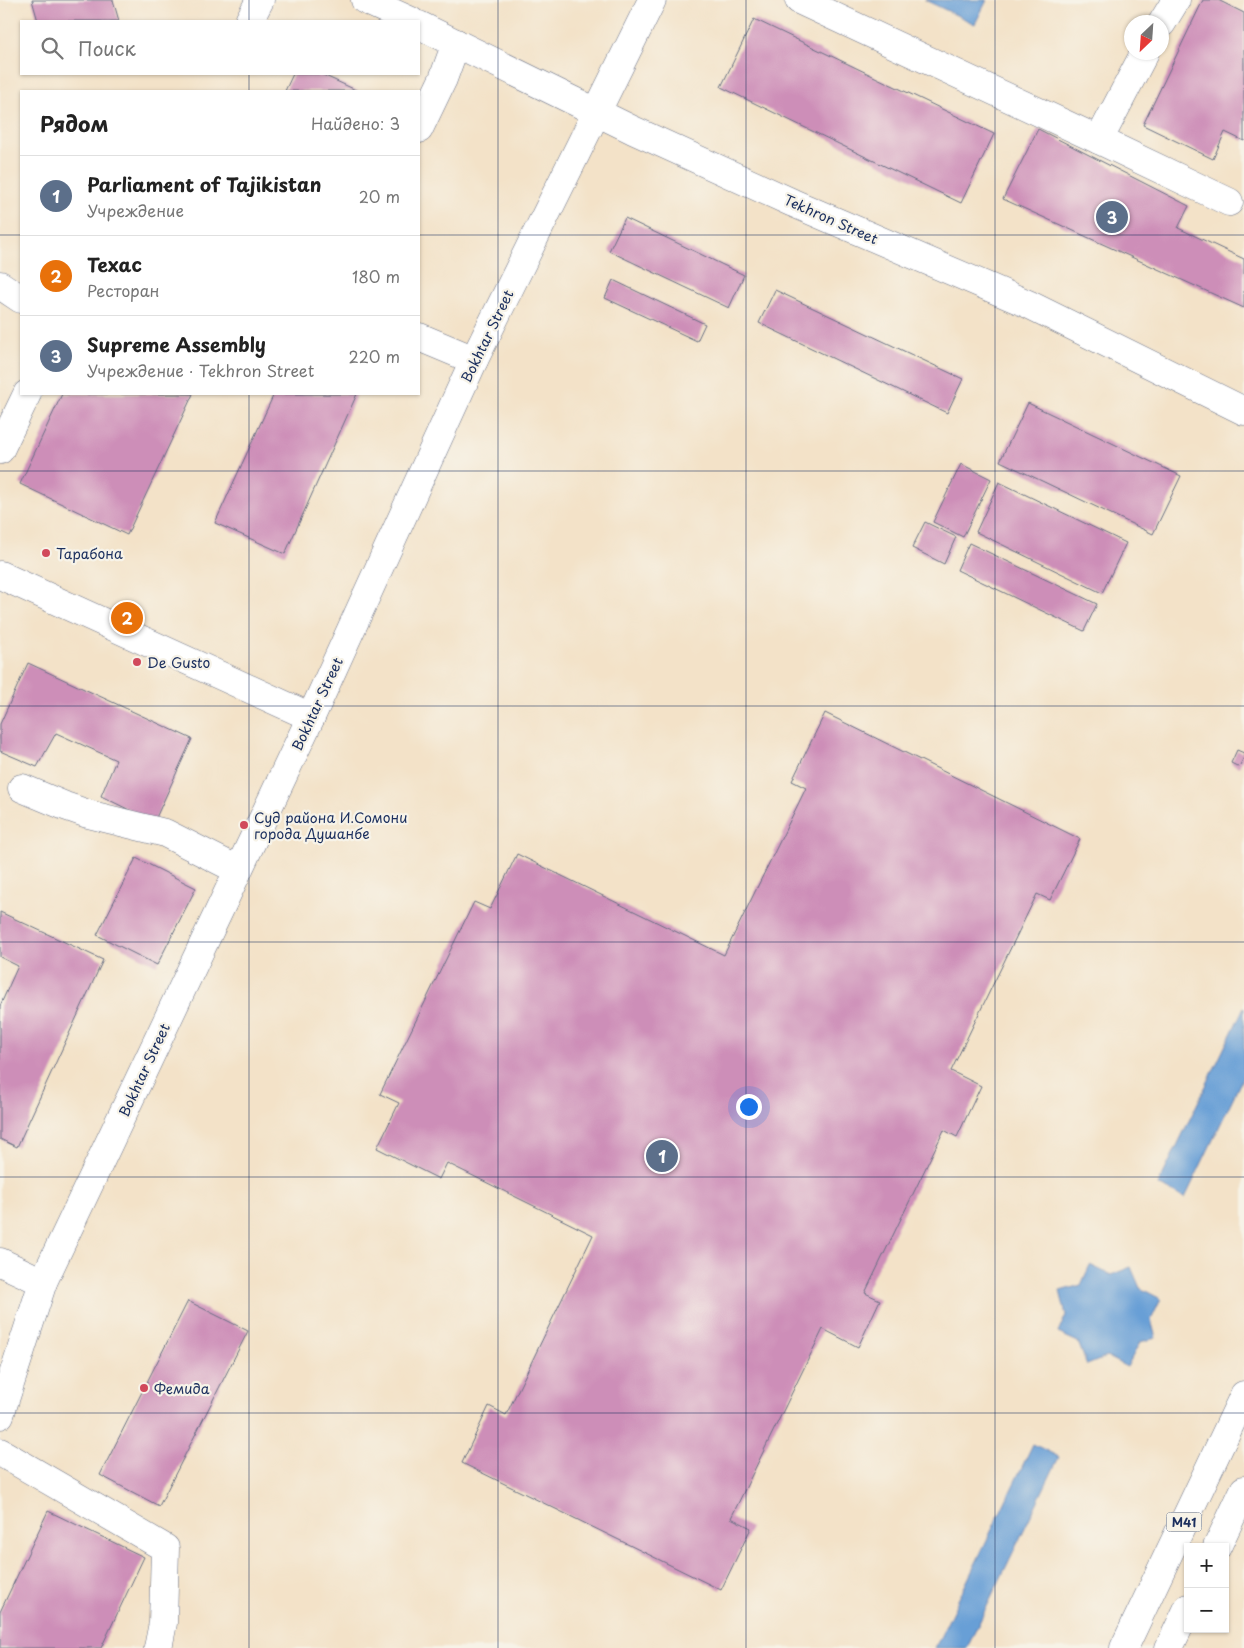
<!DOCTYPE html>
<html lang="ru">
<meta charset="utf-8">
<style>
body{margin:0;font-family:"Playpen Sans",sans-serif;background:#f6f6f6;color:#222}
.controls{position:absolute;right:15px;bottom:15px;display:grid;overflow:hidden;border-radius:0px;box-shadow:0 1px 4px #0004}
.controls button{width:45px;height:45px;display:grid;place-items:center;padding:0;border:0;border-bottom:1px solid #e0e0e0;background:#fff;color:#222;font:25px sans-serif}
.compass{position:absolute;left:1124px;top:15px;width:45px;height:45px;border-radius:50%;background:#fff;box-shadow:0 1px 4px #0004;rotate:205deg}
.you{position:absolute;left:748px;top:1106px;width:18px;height:18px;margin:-12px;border:4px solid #fff;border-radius:50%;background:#1a73e8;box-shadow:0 0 0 8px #1a73e833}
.badge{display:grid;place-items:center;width:32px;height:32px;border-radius:50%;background:#d93025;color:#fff;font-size:16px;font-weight:700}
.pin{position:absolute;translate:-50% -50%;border:2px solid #fff;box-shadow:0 1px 5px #0006}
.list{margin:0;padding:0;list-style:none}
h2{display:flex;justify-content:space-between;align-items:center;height:65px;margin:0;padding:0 20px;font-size:21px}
h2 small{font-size:16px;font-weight:400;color:#767676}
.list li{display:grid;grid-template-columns:32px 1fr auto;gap:15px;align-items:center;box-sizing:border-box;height:80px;padding:0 20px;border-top:1px solid #e0e0e0}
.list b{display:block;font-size:19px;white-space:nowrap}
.list p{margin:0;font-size:16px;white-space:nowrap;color:#767676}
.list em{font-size:16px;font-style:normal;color:#767676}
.icon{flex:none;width:28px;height:28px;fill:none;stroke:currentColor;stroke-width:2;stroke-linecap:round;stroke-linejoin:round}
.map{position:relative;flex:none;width:1244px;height:1648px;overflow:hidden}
.search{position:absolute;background:#fff;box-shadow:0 1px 4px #0004;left:20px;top:20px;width:400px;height:55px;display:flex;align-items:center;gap:12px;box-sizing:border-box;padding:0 18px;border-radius:0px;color:#767676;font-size:19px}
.panel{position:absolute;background:#fff;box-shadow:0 1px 4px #0004;left:20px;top:90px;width:400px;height:305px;border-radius:0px}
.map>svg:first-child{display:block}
.water{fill:#689fd6;stroke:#42679a}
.building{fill:#cd8eb8}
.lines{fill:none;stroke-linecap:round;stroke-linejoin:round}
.minor-casing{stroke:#676e83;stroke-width:29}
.highway-casing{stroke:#676e83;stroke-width:29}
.minor{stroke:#fff;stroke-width:28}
.highway{stroke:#fff;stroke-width:28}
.grid{fill:none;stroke:#1b2f5e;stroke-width:1;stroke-opacity:0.55}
.poi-dot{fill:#d1495b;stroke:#f7f3e8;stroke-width:2}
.labels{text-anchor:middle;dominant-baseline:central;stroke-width:4.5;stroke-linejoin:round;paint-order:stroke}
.shield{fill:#f7f3e8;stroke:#5d6a87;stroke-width:1}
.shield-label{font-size:12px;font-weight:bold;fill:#1b2f5e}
.street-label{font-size:14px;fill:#1b2f5e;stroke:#f7f3e8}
.poi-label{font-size:14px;fill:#1b2f5e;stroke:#f7f3e8;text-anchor:start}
</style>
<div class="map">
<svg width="1244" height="1648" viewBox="0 0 1244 1648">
<rect width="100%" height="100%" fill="#f7f3e8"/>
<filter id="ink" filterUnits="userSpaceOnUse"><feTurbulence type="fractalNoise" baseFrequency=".02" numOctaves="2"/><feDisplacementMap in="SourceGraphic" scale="10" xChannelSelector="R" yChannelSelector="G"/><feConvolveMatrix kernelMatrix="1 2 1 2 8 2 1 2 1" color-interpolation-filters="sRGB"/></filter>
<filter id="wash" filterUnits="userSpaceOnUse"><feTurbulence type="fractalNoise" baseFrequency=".0096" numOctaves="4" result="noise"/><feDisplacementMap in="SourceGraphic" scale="20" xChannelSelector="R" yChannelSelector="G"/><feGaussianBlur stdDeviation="1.12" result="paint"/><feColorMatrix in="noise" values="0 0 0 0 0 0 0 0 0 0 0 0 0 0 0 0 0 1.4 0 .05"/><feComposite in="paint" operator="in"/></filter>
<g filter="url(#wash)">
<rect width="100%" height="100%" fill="#f3e2c8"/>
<!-- water -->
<g class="water">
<path d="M925,0H987L975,24Z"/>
<path d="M1244,1007V1075L1185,1198L1158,1185Z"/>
<path d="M1090,1265L1111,1275L1131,1267L1140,1288L1161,1299L1151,1320L1156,1338L1140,1342L1127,1367L1107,1357L1087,1365L1078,1342L1058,1333L1066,1315L1060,1291L1081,1285Z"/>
<path d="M1033,1444L1059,1457L967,1648H935Z"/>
</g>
<g id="blocks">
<!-- building -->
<g class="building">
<path d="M32,0H113L119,21H38Z"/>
<path d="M1203,0H1218L1244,13V141L1225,132L1213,159L1143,125Z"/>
<path d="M754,19L994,134L961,203L721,87Z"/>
<path d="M293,74H321L358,91H285Z"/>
<path d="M1038,129L1189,206L1178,228L1244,259V308L1003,199Z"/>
<path d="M625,218L744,275L729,308L609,251Z"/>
<path d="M613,280L705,324L697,341L605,298Z"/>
<path d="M775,290L963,379L947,413L759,323Z"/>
<path d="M62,394H193L127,535L20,484Z"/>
<path d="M274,394H357L285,554L215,523Z"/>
<path d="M1028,403L1181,476L1153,534L1000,461Z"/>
<path d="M961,464L991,479L963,537L933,522Z"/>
<path d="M999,482L1126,543L1102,593L976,532Z"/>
<path d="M925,522L956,537L944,564L912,548Z"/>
<path d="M969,543L1097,604L1084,631L957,570Z"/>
<path d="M28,663L192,739L154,822L101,796L116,760L56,733L37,767L0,751V724Z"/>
<path d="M825,713L1080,839L1050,900L1037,894L951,1071L981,1086L957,1137L944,1130L865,1293L880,1300L858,1347L823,1329L731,1518L751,1528L721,1590L462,1463L489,1406L506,1415L593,1235L447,1163L439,1179L377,1148L399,1103L380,1094L474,902L490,909L517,854L724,955L806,788L792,781Z"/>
<path d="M1237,750L1244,753V757L1239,767L1231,763Z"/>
<path d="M136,858L196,888L157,965L97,935Z"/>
<path d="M0,912L103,960L17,1147L0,1139V1006L18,966L0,957Z"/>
<path d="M188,1301L248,1331L159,1506L100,1475Z"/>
<path d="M48,1511L144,1557L101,1648H0V1612Z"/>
</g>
</g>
</g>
<g filter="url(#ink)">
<use href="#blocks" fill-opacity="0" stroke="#676e83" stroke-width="1"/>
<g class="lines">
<!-- minor casing -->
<g class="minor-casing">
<g id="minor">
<path d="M365,0L411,21"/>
<path d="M799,0L1099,140L1229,202"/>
<path d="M249,21L260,0"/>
<path d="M1162,23L1176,0"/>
<path d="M419,25L633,130L793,203L1028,304L1244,411"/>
<path d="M419,129L443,79L456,43"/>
<path d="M1099,140L1145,52"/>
<path d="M0,285L21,299"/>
<path d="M419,337L474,360"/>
<path d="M0,450L27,394"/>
<path d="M0,575L311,717"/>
<path d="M22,788L65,806L88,814L165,833L238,870"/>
<path d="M0,1262L43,1282"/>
<path d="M0,1415L43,1282L311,717L474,360L652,0"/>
<path d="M0,1452L165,1548L163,1623L158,1648"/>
</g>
</g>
<!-- highway casing -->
<g class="highway-casing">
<g id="highway">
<path d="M1217,1547L1244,1490"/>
<path d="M1124,1648L1244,1395"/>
<path d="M1169,1648L1188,1608"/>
</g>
</g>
<!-- minor -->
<use href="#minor" class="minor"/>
<!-- highway -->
<use href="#highway" class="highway"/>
</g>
</g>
<!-- grid -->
<path class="grid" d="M249,0V21M498,0V1648M746,0V1648M995,0V1648M249,74V91M0,235H21M419,235H1244M249,394V1648M0,471H1244M0,706H1244M0,942H1244M0,1177H1244M0,1413H1244"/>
<!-- markers -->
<g class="poi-dot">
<circle cx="46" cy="553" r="5"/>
<circle cx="137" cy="662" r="5"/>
<circle cx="244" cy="825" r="5"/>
<circle cx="144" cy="1388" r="5"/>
</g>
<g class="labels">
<!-- shield labels -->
<rect class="shield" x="1166.5" y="1512.5" width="35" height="19" rx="4"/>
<g class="shield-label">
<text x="1184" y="1522">M41</text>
</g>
<!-- street labels -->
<g class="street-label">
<text transform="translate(831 219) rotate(24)">Tekhron Street</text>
<text transform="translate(487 336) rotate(-64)">Bokhtar Street</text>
<text transform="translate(317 704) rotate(-65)">Bokhtar Street</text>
<text transform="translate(144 1070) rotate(-65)">Bokhtar Street</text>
</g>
<!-- poi labels -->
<g class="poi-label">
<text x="56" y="553">Тарабона</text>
<text x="147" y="662">De Gusto</text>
<text x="254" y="817">Суд района И.Сомони<tspan x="254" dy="16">города Душанбе</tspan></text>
<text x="154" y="1388">Фемида</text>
</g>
</g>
</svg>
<div class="controls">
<button>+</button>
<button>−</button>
</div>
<svg class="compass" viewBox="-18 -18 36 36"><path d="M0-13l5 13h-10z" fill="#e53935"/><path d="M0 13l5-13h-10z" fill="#767676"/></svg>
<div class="you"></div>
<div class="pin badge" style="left:662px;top:1156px;background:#5c6f8a">1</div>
<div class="pin badge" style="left:127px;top:618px;background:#e8710a">2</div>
<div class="pin badge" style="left:1112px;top:217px;background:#5c6f8a">3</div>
<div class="search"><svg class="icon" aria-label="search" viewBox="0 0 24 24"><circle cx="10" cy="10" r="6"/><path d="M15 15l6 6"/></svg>Поиск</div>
<section class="panel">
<h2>Рядом<small>Найдено: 3</small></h2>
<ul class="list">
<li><span class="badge" style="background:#5c6f8a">1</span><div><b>Parliament of Tajikistan</b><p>Учреждение</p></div><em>20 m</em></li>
<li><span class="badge" style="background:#e8710a">2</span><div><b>Техас</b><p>Ресторан</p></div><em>180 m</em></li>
<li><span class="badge" style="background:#5c6f8a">3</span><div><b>Supreme Assembly</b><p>Учреждение · Tekhron Street</p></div><em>220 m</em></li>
</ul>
</section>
</div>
